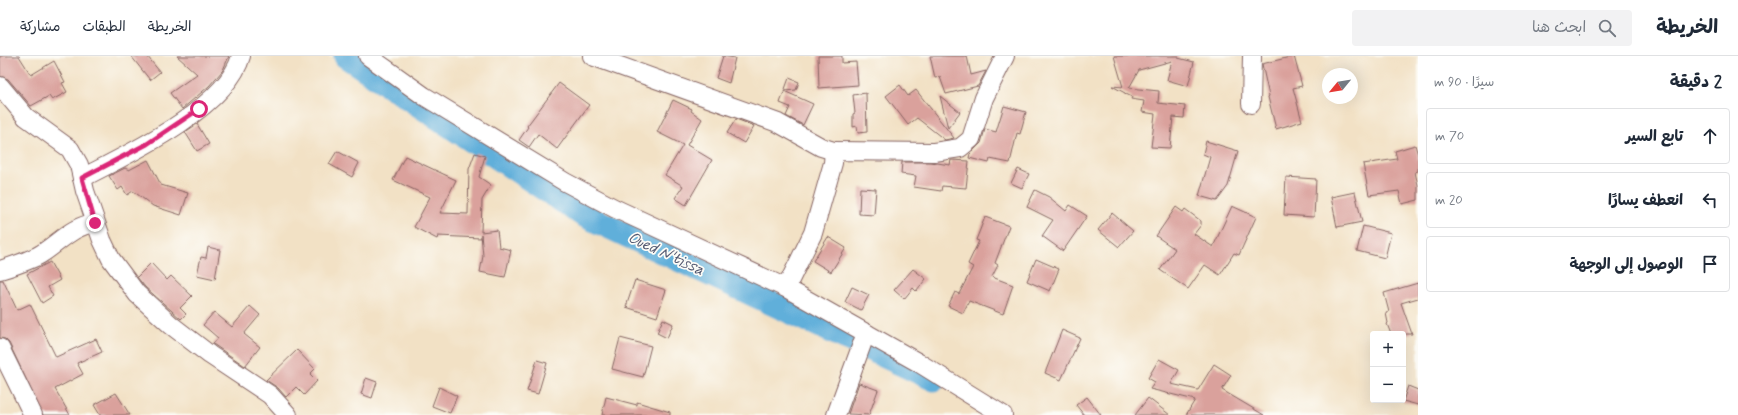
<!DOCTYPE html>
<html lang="ar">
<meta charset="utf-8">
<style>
body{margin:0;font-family:Mynerve,"Playpen Sans Arabic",sans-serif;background:#f2f2f3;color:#1f2937;direction:rtl}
.controls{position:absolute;right:12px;bottom:12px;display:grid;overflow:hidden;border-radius:4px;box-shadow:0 4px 16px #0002}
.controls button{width:36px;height:36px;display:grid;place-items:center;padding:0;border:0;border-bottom:1px solid #e0e1e3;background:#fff;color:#1f2937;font:20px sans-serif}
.compass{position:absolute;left:1322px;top:12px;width:36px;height:36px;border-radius:50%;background:#fff;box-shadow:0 4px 16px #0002;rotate:240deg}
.stop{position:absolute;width:12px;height:12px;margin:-9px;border:3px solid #db2777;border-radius:50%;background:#fff}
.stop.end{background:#db2777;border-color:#fff;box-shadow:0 1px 4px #0008}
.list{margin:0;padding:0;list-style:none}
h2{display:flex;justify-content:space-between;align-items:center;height:52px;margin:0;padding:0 16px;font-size:17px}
h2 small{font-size:13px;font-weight:400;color:#747a83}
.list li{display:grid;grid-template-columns:26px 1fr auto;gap:12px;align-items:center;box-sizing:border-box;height:56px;margin:0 8px 8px;padding:0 8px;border:1px solid #e0e1e3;border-radius:4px}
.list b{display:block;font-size:15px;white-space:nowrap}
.list em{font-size:13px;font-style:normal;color:#747a83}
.icon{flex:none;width:22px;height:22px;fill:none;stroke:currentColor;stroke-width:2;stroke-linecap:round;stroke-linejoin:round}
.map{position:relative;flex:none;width:1418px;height:359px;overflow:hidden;direction:ltr}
header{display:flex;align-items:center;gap:24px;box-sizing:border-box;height:56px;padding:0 20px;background:#fff;border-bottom:1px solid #e0e1e3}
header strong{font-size:19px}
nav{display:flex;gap:22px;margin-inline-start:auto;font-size:14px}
.search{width:280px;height:36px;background:#f2f2f3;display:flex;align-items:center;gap:10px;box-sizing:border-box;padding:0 14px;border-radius:4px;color:#747a83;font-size:15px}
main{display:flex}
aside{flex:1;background:#fff}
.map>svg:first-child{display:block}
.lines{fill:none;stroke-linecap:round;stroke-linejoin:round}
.river{stroke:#60afda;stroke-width:25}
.building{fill:#daa19c}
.minor-casing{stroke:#856361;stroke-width:20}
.minor{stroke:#fff;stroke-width:18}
.route{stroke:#db2777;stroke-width:5}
.labels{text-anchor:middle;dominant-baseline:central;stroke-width:3.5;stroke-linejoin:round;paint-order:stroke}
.water-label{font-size:16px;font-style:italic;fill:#535971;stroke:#fdfcf7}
</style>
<header>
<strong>الخريطة</strong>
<div class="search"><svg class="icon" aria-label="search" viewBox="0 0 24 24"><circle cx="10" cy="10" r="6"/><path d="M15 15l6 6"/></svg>ابحث هنا</div>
<nav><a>الخريطة</a><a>الطبقات</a><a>مشاركة</a></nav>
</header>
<main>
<aside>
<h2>2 دقيقة<small>سيرًا · 90 m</small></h2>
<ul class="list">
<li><svg class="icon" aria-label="ahead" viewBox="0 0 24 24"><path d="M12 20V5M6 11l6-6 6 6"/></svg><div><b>تابع السير</b></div><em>70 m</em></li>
<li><svg class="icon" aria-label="left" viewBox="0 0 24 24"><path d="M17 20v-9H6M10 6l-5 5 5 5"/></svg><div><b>انعطف يسارًا</b></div><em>20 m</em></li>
<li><svg class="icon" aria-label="arrive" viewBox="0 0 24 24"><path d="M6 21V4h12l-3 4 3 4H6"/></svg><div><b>الوصول إلى الوجهة</b></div></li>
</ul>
</aside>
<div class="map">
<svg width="1418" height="359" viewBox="0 0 1418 359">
<rect width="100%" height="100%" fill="#fdfcf7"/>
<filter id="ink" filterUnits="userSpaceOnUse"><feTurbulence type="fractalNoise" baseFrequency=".025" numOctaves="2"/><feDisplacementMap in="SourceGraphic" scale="8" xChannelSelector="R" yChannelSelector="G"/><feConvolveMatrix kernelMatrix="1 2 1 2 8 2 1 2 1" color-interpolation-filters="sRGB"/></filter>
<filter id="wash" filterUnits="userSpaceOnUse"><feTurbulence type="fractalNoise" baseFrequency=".012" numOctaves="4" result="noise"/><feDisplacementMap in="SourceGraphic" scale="16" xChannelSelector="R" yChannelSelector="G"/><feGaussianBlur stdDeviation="0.9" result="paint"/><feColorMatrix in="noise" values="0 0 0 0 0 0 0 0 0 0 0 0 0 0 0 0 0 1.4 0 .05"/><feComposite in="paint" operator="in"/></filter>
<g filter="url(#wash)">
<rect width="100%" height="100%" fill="#f2e1c5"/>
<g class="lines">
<!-- river -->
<path class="river" d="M346,0L584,159L934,323"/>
</g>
<g id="blocks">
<!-- building -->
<g class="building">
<path d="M0,0H19L31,19L54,5L65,26L62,27L67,36L52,44L49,40L31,50L8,23L0,20Z"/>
<path d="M131,0H147L160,16L150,24Z"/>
<path d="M177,0H229L223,14L209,30L182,53L170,37L197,18Z"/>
<path d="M723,0L735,2L729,27L716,22Z"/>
<path d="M818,0H842V7L856,6L858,29L819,32Z"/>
<path d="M930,0H967L971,19L986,15L978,30L946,38L940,21L935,22Z"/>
<path d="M1114,0H1178V2L1194,6L1188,30L1167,24L1172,5L1139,14L1129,32L1159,35L1158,47L1185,50L1184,62L1173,61L1170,92L1151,91L1155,58L1142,56L1144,45L1131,43L1132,41L1126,38L1125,39V37L1112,30L1123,31Z"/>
<path d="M1294,0L1302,30L1293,32L1302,65L1276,73L1268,41L1269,40L1262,8Z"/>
<path d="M789,22L799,26L796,34L784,35L813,48L803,69L786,60L790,51L780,47Z"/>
<path d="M559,27L589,49L557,93L538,78L529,91L519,84L528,71L527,70Z"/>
<path d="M900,29L908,40L916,34L954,82L945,84L917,62L908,69L886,40Z"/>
<path d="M866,37L867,76L858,77L857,70L853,71V58L855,57L853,39Z"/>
<path d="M940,40L960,56L948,72Z"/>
<path d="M673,44L692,53L691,55L702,63L687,89L712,104L686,149L675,142L683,130L665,119L683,89L657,76Z"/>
<path d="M1004,50L1026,56L1020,78L1017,77L1010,107L990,103L989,107L969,102L970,98L981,87L985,73L996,76Z"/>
<path d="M736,63L754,70L744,87L727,77Z"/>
<path d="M197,68L209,88L197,95L185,76Z"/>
<path d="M1206,85L1238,95L1228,130L1217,145L1199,140L1210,101L1203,98Z"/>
<path d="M1415,89L1418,99V115L1415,116L1418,129V144L1402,148L1399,135L1369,139L1363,108L1397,103L1395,95Z"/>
<path d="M337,95L359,107L352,121L329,108Z"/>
<path d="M475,97L485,100L479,121L491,129L482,144L481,176L497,174L499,191L511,194L505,221L480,216L483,200L481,178V182L438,180L437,183L414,171L430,141L393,124L405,100L456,124L440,157L468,158L469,113Z"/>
<path d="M148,104L161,129L188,137L181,159L153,150L133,135L127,139L122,131L118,134L109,120L125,112L129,114Z"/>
<path d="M951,104L969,105L966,132L942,130L941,135L914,131L916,120L901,118L902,106H931L950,109Z"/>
<path d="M1018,113L1029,118L1022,132L1011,127Z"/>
<path d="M1286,121L1316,123L1314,161L1284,159Z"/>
<path d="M860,132L876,133L874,159L859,158Z"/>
<path d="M1035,134L1049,141L1066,155L1070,149L1087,160L1063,195L1042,180L1053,164L1027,151Z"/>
<path d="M1355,136L1362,166L1337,171L1331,141Z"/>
<path d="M1232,150L1256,161L1239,199L1234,197L1220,219L1205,209L1188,233L1160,214L1175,193L1156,180L1176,151L1183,156L1185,153L1201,165V169L1194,178L1213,191Z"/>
<path d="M1112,157L1133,175L1119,191L1098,174Z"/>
<path d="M985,161L1009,170L995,207L998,209L992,221L1013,229L1003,258L969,245L963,257L948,250L955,236L959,238L973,211L968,208L979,185L976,184Z"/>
<path d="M1363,170L1391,177L1385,202L1357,195Z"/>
<path d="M828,181L846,192L831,216L813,205Z"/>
<path d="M208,191L220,194L215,223L197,219L201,201L206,202Z"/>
<path d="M1036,203L1059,213L1050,235L1027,225Z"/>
<path d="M50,206L60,224L48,231L53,240L42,247L27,218Z"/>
<path d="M151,207L167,224L171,220L192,240L180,252L186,258L181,263L145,231L137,221Z"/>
<path d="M913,213L926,223L916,235L913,232L904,243L894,234Z"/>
<path d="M0,224H3L17,254L30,248L56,301L96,283L102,296L77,307L83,318L55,333L70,359H43L9,287L5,283L0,282Z"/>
<path d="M635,224L666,234L657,261L626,251Z"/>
<path d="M1418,227V242L1401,247L1412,278H1391L1387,268L1388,267L1386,257L1389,256L1384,237Z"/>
<path d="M852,231L869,239L861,254L845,246Z"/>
<path d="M250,250L260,259L244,278L260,291L245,310L213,288L218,282L203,269L214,256L232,271Z"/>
<path d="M663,263L673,268L667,282L657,277Z"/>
<path d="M1062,274L1080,282L1061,324L1045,317Z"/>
<path d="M620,282L651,290L643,321L612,313Z"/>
<path d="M297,294L315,313L310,318L317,325L304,339L296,331L286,341L278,332L266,324Z"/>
<path d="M1159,303L1179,314L1171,328L1198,334L1214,308L1231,319L1222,334L1264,359H1186L1195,344L1150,333L1155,326L1148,322Z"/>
<path d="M537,304L547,307L538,338L527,335Z"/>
<path d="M366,322L377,326L372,342L361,338Z"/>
<path d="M859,327L878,334L869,359L848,358Z"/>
<path d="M1408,330L1418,334V349L1403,345Z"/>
<path d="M439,331L457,340L450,357L432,350Z"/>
<path d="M116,337L130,359H100L94,349Z"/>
<path d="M606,341L637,349V346L670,356V359H602Z"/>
<path d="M1087,341L1101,359H1084L1076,349Z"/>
<path d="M1148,342L1170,359H1135Z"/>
</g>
</g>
</g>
<g filter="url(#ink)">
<use href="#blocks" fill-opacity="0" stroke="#856361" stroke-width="1"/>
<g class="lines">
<!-- minor casing -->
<g class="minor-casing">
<g id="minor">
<path d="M368,0L424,40L565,126L614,152L786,232L919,307L1003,359"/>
<path d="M592,0L778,67L821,91L834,95"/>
<path d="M0,30L26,61L70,93L79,109L85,135L102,184L111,203L137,238L171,269L210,299L270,339L288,359"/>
<path d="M1251,48L1252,0"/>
<path d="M82,122C127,99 227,52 241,0"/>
<path d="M0,214C13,210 29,205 41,198C60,186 72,170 95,167"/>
<path d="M786,232L813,177L833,107L834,95L934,96L960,92L971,83L984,42L1005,0"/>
<path d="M0,292L33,359"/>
<path d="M836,359L866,277"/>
</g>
</g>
<!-- minor -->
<use href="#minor" class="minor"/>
</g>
</g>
<g class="lines" filter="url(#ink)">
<!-- route -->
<path class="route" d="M95,167L82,122L147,88L199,53"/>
</g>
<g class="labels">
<!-- water labels -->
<g class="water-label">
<text transform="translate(666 198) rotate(25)">Oued N'tissa</text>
</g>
</g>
</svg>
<div class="controls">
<button>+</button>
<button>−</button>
</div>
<svg class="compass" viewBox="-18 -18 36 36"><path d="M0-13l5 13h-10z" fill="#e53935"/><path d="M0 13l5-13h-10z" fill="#747a83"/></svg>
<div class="stop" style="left:199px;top:53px"></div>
<div class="stop end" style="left:95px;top:167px"></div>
</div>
</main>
